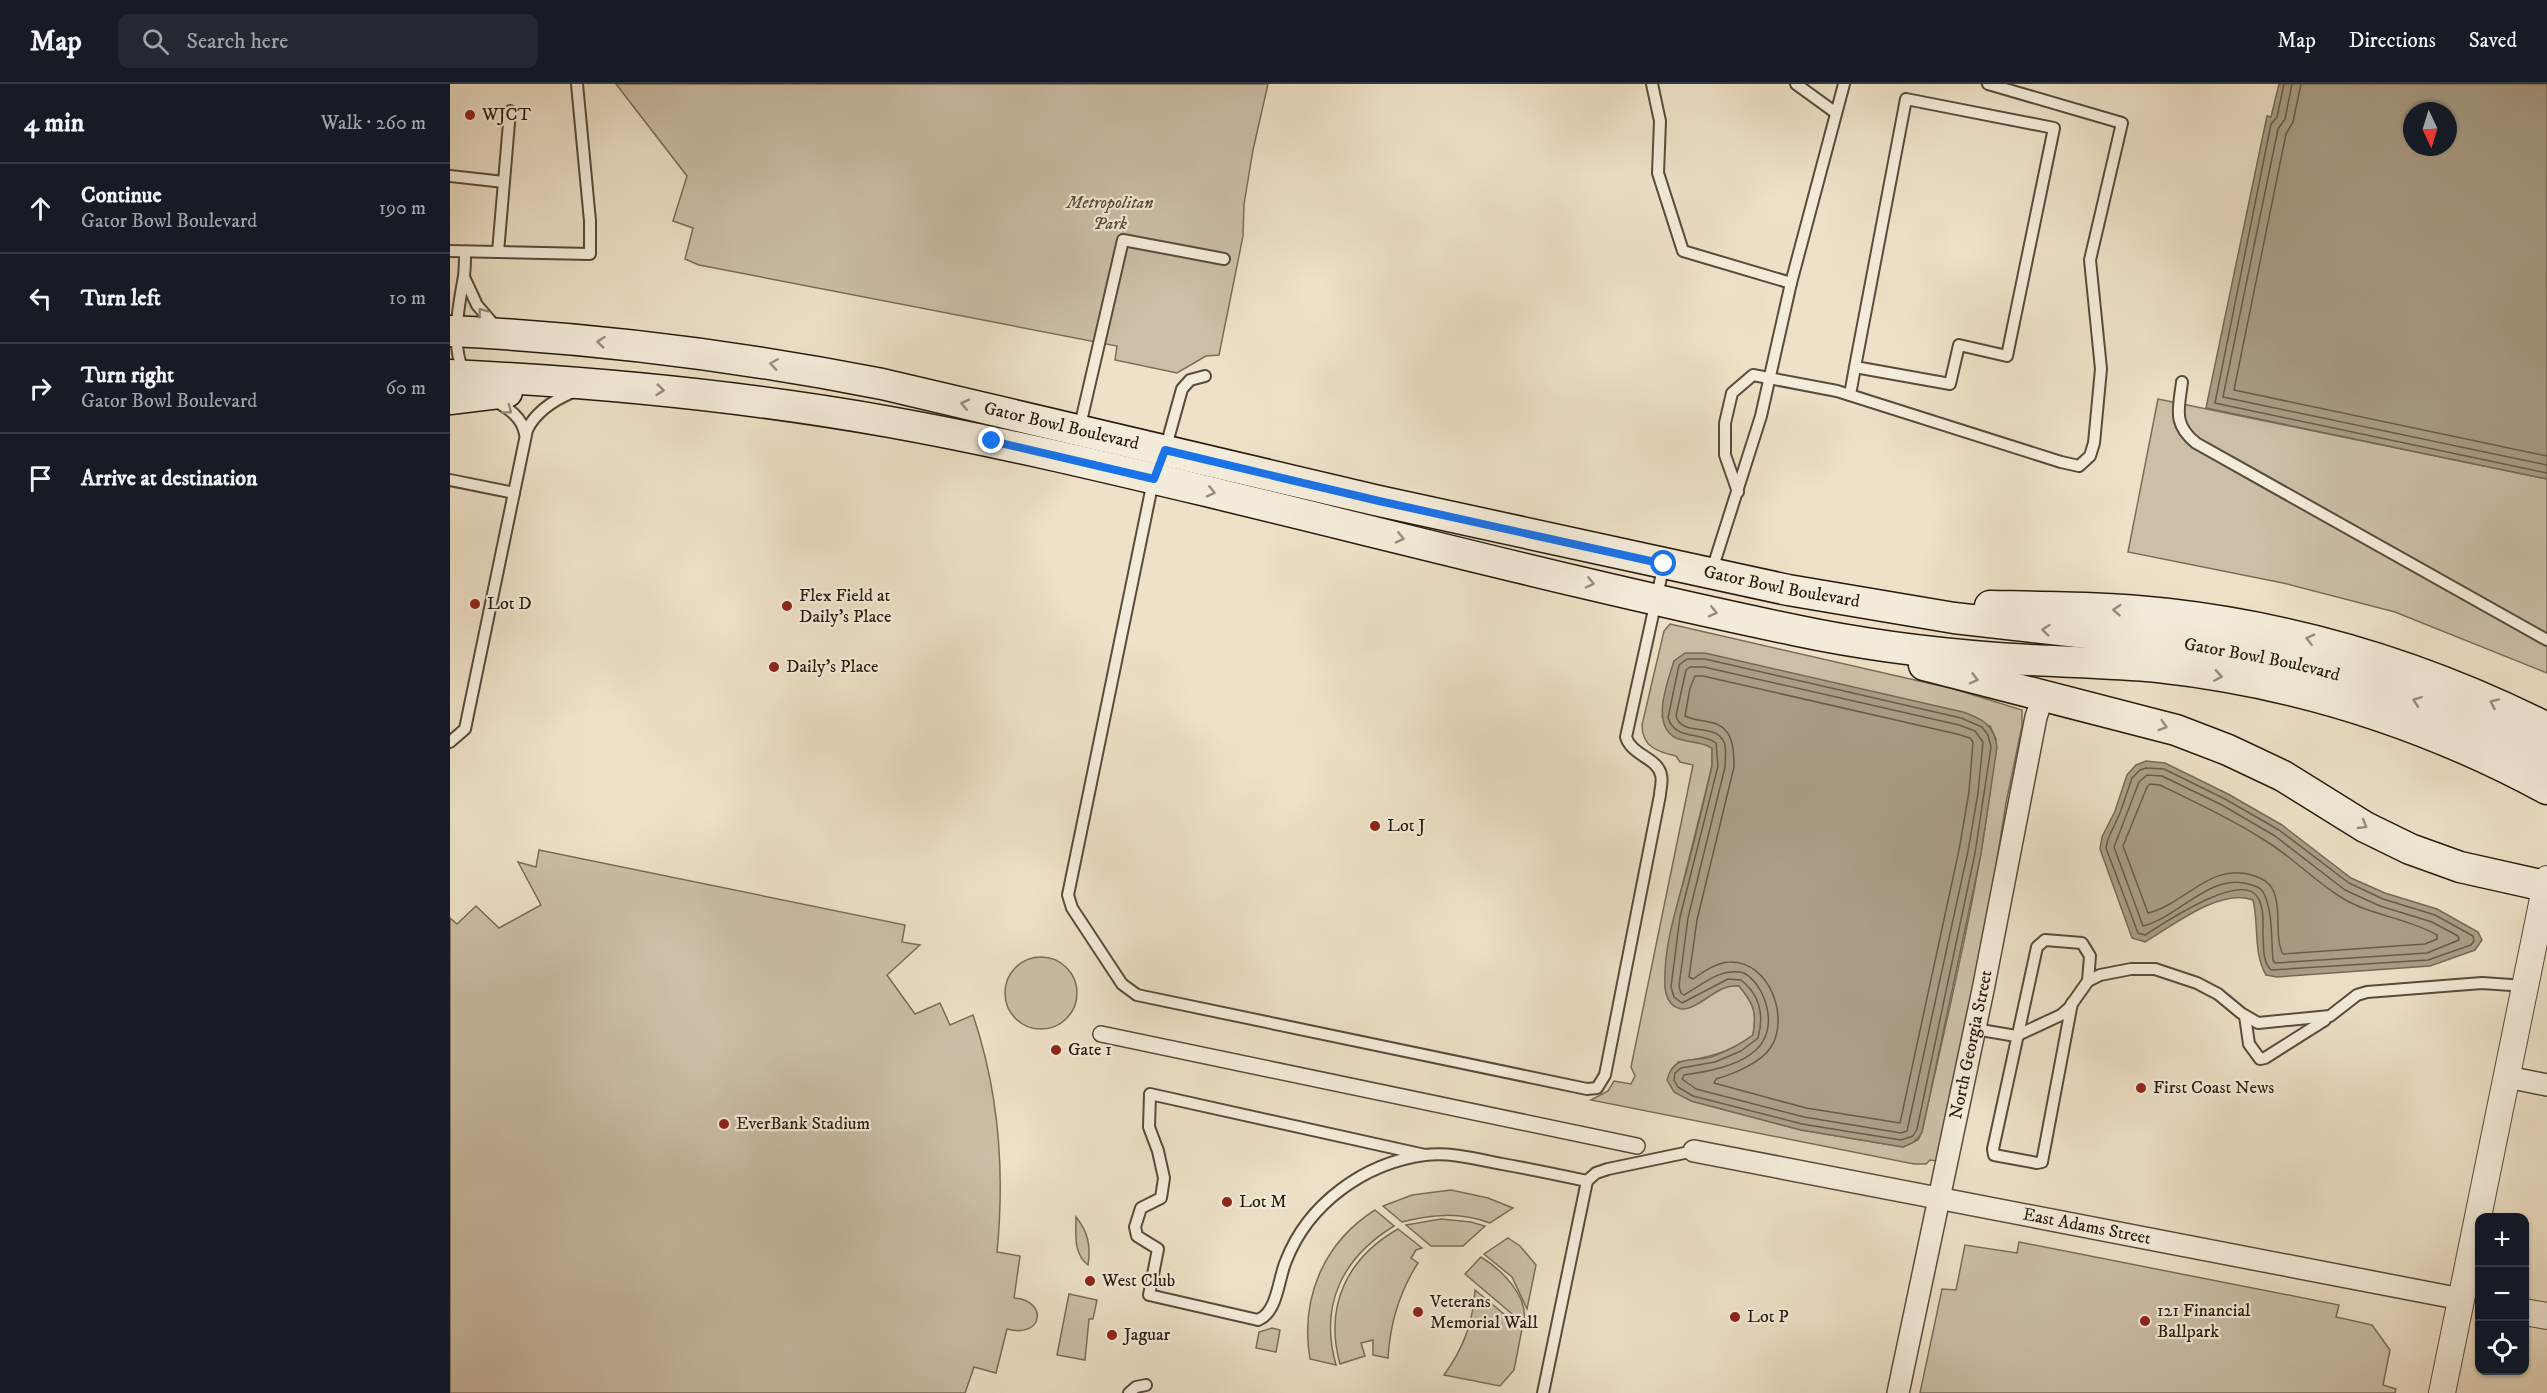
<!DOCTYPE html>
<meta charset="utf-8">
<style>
body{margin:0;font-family:"IM FELL DW Pica",serif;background:#242831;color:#f1f3f6}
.controls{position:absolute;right:18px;bottom:18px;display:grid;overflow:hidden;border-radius:12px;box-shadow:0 2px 4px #0004}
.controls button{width:54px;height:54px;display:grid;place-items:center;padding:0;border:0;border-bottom:2px solid #363941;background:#171b24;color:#f1f3f6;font:30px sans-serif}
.compass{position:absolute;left:1953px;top:18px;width:54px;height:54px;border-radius:50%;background:#171b24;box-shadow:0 2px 4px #0004;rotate:176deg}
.stop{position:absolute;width:18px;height:18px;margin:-14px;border:4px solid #1a73e8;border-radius:50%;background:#fff}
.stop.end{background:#1a73e8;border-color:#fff;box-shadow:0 2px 6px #0008}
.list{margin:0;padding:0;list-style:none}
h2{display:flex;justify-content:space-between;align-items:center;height:78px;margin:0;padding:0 24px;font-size:26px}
h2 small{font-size:20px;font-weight:400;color:#9ea1a6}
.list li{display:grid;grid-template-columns:39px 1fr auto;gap:18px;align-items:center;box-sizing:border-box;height:90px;padding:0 24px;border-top:2px solid #363941}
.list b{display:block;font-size:22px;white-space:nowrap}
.list p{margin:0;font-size:20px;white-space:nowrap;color:#9ea1a6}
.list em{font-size:20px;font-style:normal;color:#9ea1a6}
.icon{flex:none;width:33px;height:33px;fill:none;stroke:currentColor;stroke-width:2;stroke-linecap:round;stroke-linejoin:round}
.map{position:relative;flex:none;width:2097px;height:1309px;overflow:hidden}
header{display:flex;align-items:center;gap:36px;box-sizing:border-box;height:84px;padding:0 30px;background:#171b24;border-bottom:2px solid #363941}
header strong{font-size:28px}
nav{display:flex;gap:33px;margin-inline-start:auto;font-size:21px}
.search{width:420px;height:54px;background:#242831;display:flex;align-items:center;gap:15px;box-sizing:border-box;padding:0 21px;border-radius:12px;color:#9ea1a6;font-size:22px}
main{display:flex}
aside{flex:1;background:#171b24}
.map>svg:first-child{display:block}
.green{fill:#ccbfa7;stroke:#796d5a;stroke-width:1.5;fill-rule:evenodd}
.water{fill:#aa9e87;stroke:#756a56;stroke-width:1.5;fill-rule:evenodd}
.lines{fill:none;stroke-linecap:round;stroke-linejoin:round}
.shore{stroke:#685c4a;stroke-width:1.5}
.service-casing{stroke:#584c3b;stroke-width:14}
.pedestrian-casing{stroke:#584c3b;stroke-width:18}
.minor-casing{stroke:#584c3b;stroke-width:24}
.tertiary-casing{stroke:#584c3b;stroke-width:28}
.secondary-casing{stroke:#261b0c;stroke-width:33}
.service{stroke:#f4ecdb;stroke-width:10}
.pedestrian{stroke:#f4ecdb;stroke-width:15}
.minor{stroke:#f4ecdb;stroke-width:21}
.tertiary{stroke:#f4ecdb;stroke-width:26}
.secondary{stroke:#f4ecdb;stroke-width:30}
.oneway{stroke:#978e7e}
.route{stroke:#1a73e8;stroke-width:8}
.poi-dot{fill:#8f2418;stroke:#f4ecdb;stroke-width:2}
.labels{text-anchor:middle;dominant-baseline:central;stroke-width:4.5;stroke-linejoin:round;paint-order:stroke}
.poi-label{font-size:18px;fill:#261b0c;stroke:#f4ecdb;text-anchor:start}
.park-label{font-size:18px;font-style:italic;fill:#584c3a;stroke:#f4ecdb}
.street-label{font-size:18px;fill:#261b0c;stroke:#f4ecdb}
</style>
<header>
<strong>Map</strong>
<div class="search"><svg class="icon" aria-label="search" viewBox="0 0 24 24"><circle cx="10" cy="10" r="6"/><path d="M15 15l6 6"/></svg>Search here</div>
<nav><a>Map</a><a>Directions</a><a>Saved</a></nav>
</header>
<main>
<aside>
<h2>4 min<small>Walk · 260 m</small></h2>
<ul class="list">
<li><svg class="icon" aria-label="ahead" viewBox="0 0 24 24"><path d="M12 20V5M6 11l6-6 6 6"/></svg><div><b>Continue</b><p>Gator Bowl Boulevard</p></div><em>190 m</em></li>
<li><svg class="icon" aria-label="left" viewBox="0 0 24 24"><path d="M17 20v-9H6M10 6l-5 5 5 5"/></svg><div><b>Turn left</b></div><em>10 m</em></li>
<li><svg class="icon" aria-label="right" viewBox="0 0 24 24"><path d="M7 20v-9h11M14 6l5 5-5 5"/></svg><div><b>Turn right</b><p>Gator Bowl Boulevard</p></div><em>60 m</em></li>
<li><svg class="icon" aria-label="arrive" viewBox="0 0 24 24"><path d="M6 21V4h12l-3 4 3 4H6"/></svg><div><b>Arrive at destination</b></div></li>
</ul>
</aside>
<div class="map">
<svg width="2097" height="1309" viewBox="0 0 2097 1309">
<rect width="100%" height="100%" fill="#eee1c7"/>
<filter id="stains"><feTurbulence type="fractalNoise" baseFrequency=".00333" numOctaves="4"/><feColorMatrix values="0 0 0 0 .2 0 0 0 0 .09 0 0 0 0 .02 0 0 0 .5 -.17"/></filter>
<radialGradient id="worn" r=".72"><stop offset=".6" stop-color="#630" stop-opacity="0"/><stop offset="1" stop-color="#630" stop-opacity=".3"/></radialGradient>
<!-- green -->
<g class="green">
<path d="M166,0H818L803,66L794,120L793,152L769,271L756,272L727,289L665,276L667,262L249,181L235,175L243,144L223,137L237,92Z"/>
<path d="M1708,315L2097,395V589L1945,528L1833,499L1678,468Z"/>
<path d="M1220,540L1504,605L1572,626V642L1556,719L1532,870L1487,1077L1480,1076L1476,1080H1464L1141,1016L1158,1007L1164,997L1181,1000L1185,992L1181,983L1243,681L1230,678L1226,672C1208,668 1192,663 1192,641L1214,547ZM1224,577L1540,642L1546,655C1534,788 1500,918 1472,1048L1468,1056L1453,1063L1351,1046L1241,1017L1228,978C1258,974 1278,969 1303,951C1307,928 1304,920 1289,902C1269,899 1260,916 1243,922C1237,924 1229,923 1224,922L1218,915L1215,903L1225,831L1262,682V664L1212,633Z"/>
<path d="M89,766L455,841L452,858L470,861L437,891L465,930L490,919L500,941L523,931C549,1008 555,1087 547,1168L570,1172L564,1214C598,1216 594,1255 557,1245L546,1289L524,1283L515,1309H0V834L7,840L26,822L49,844L91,821L68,778L86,783Z"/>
<circle cx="591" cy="909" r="36"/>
<path d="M1001,1106L1038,1114L1063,1124L1040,1139C1010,1128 982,1130 952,1138L933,1122L962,1111Z"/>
<path d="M925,1126L944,1142C892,1174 869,1221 886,1281L860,1275C850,1215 873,1159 925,1126Z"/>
<path d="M626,1133C638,1148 641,1162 638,1181C623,1170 626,1149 626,1133Z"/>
<path d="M991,1135L1021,1138L1035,1142L1013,1162H981L956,1141Z"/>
<path d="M948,1145L972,1164L966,1166L961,1174L968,1179C950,1207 940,1240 938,1274L923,1271V1256L911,1259L915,1272L890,1280C874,1222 897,1174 948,1145Z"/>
<path d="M1058,1154L1070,1162L1086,1181L1077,1225L1062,1193L1034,1170Z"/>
<path d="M1569,1158L1889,1221L1886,1233L1922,1241L1940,1266L1933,1301L1946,1305L1945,1309H1470L1492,1205L1506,1206L1515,1161L1567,1169Z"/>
<path d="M1031,1173C1052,1186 1079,1212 1074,1240L1015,1190Z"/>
<path d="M1025,1206L1072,1245L1064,1286L1050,1302L994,1291C1013,1265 1023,1239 1025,1206Z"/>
<path d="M619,1210L647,1216L643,1235H639L635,1276L607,1271Z"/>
<path d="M822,1244L830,1246L826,1268L806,1264L809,1248Z"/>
</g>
<!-- water -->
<g class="water">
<path d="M1829,0H2097V395L1756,324L1817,32L1821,33ZM1962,27H1998V63H1962Z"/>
<path d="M1235,569H1255L1513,628C1533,635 1544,641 1547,663L1531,770L1472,1048C1467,1057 1463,1059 1453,1063L1351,1046L1241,1017L1224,1008L1217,996C1224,969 1243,979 1264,972C1278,967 1291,960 1303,951C1307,928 1304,920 1289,902C1267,898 1245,931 1228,924C1219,921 1215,910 1215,902C1213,863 1227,822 1237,785C1246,751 1254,717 1262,682V664C1252,657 1237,659 1226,654C1200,641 1218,597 1224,577Z"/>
<path d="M1696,677L1715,679L1778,710L1832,741L1901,794L1935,809L1987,825L2028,848L2032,856L2025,866L1980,882L1827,893L1816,891C1803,869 1809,840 1803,816C1772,803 1722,842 1695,858L1682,854L1650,765L1652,753L1665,727L1677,691L1686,681Z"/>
</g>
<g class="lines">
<!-- shore -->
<g class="shore">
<path d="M1834,0L1827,33L1821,40L1765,319L2097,389"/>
<path d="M1842,0L1835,35L1828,45L1773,313L2097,381"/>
<path d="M1851,0L1843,38L1836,50L1784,306L2097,372"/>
<path d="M1237,575H1255L1511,634L1532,643L1538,651L1541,663L1525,769L1467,1045L1463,1052L1451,1056L1352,1040L1243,1012L1228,1003L1224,996L1225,989L1231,984L1265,978L1291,967L1308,954C1314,932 1310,911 1291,896L1278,895L1232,919L1224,913L1221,903L1230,833L1268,682L1266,659C1250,647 1226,657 1218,634L1229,581Z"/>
<path d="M1240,583H1254L1509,641L1525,647L1533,658L1528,709L1518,767L1457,1047L1451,1049L1354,1033L1246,1005L1232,995L1234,991C1273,985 1328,975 1317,924C1314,910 1306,896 1294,889C1270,883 1254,900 1234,911L1231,909L1229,902L1238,834L1275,683C1275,675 1277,665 1274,658C1265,638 1232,653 1226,632L1236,586Z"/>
<path d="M1245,592H1253L1507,650L1520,654L1523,658L1519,708L1509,766L1450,1039L1356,1024L1264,999L1266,995C1283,990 1311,979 1321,963C1340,933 1319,877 1280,878C1267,878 1253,888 1243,895L1239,893L1247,836L1284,683C1284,663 1283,642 1259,638C1250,636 1243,636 1235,632L1240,604Z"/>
<path d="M1696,684L1714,685L1775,715L1829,746L1899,799L1933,815L1985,831L2023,852L2024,857L2021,861L1978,876L1821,886C1812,877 1814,863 1813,851C1813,839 1814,824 1808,814C1793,785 1713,840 1695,851L1688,849L1656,764L1658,755L1670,729L1682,694L1690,686Z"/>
<path d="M1697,691L1712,692L1772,721L1825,752L1895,806L1930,822L1982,838L2008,852L2009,856L1977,869L1825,879L1823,876C1821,856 1823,831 1815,812C1813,805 1808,803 1802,801C1762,786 1728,834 1693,842L1664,763L1689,698Z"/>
<path d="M1700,700L1710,701C1747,719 1785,737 1819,759C1844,775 1864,796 1889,812C1919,832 1956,833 1987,851V855L1975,860L1833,870C1824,854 1832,825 1823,806C1819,798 1813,795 1805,792C1762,776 1734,821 1698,829L1673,762L1697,703Z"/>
</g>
<!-- service casing -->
<g class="service-casing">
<g id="service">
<path d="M1202,0L1210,37L1208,89L1233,167L1341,199"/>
<path d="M1346,0L1386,29"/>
<path d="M0,92L54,98"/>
<path d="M0,167L140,170V137L127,0"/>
<path d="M48,168L60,27"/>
<path d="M14,193L27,221L45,242"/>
<path d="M14,288C0,261 9,221 14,192C15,184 15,175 15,168"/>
<path d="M1732,298C1729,324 1722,340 1746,359L2097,556"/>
<path d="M1400,311L1405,283L1456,15L1604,44L1557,272L1509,261L1500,300L1405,283"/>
<path d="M45,317C59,325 72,333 75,350"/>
<path d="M629,346L673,156L774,175"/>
<path d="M715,366L732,305L740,296L755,292"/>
<path d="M0,396L64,409"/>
<path d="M703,397L618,811L622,824L672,900L687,911L1137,1005L1147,1004L1155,991L1210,711C1210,705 1213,697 1211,691C1208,674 1181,671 1176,653L1214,480"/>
<path d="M1288,408L1275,371V339L1282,309L1303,291L1387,307L1611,378L1629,382L1640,372L1644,359L1651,285L1640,176L1672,39L1538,0"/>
<path d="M1262,486L1311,332L1341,199L1394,0"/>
<path d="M0,658L15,645L77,346C86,327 104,316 123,308"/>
<path d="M1622,919L1592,1078L1587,1079L1544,1071L1543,1065L1587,863L1595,856L1632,859L1640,872L1638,897"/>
<path d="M1795,932L1799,960L1810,975L1815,974L1875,936"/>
<path d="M1525,945L1566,952L1611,931L1619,924L1638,897L1650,891L1681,885H1705L1747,899L1768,910L1791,929L1808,939L1880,932L1907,911L1917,908L2032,899L2075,902"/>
<path d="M975,1071L700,1010L699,1043L708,1067L714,1094L711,1114L691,1124L685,1143L687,1152L708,1165L699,1211L808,1236C828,1228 828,1195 836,1177C858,1120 914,1079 975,1071C1000,1068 1027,1075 1052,1080C1080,1085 1109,1091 1137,1097"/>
<path d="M679,1309L686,1303L696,1301"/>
<path d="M1093,1309L1137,1097L1146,1089L1158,1085L1244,1067"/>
</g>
</g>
<!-- pedestrian casing -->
<g class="pedestrian-casing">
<path id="pedestrian" d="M651,950L1187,1062"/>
</g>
<!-- minor casing -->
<g class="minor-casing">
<g id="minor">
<path d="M2057,993L2097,1001"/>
<path id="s1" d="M1244,1067L2011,1215"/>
<path id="s2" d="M1448,1309L1533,906L1586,633L1593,612"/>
</g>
</g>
<!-- tertiary casing -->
<g class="tertiary-casing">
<g id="tertiary">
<path d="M2074,1228L2097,1232"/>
<path d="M1992,1309L2097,795"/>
</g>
</g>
<!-- secondary casing -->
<g class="secondary-casing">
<g id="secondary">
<path id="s3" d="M0,247C145,254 289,272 432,300L929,417L1338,506L1504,534L1734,560L1844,580L1909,597L1972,619L2035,644L2097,675"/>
<path d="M0,291C147,298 294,312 440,338C546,357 651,382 756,407C951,454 1147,505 1344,546C1410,560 1479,569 1547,574C1601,578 1655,578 1708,583C1845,598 1977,640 2097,705"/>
<path d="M0,315L57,308"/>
<path d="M1540,522C1599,523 1659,523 1718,530C1850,545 1978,584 2097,644"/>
<path d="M1474,581L1726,646L1778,666L1833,692L1915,743L1960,765L2010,783L2095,802"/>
</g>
</g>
<!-- service -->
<use href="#service" class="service"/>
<!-- pedestrian -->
<use href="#pedestrian" class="pedestrian"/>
<!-- minor -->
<use href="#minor" class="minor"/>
<!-- tertiary -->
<use href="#tertiary" class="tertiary"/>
<!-- secondary -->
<use href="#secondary" class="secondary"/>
</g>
<!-- one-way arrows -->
<defs><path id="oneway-chevron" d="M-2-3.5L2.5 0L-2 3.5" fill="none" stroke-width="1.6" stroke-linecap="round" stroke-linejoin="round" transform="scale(1.5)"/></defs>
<g class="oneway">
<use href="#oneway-chevron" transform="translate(32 228) rotate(-126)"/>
<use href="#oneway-chevron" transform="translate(151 258) rotate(-174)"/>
<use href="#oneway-chevron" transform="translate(324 280) rotate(-172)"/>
<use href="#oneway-chevron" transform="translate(210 306) rotate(6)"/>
<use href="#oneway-chevron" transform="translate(515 320) rotate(-167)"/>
<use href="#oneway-chevron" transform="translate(58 326) rotate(37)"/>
<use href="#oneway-chevron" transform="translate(761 408) rotate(13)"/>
<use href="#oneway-chevron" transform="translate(950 454) rotate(13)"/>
<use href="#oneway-chevron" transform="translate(1140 499) rotate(13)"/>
<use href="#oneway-chevron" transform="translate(1667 526) rotate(-176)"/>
<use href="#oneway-chevron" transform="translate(1263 528) rotate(13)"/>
<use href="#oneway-chevron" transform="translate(1596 546) rotate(-174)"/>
<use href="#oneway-chevron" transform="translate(1860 555) rotate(-166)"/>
<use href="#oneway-chevron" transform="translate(1768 592) rotate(9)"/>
<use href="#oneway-chevron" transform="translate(1524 595) rotate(15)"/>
<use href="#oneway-chevron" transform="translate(1967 617) rotate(-160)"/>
<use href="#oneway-chevron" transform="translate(2044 619) rotate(-156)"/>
<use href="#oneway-chevron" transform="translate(1713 642) rotate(17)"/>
<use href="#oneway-chevron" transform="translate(1913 741) rotate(30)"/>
</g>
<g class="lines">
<!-- route -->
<path class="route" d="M542,357L704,395L715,366L929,417L1214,480"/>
</g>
<!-- markers -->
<g class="poi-dot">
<circle cx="20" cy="31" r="6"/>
<circle cx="25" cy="520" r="6"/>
<circle cx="337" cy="522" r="6"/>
<circle cx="324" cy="583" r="6"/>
<circle cx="925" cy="742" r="6"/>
<circle cx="606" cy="966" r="6"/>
<circle cx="1691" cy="1004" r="6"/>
<circle cx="274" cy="1040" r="6"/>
<circle cx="777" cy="1118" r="6"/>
<circle cx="640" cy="1197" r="6"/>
<circle cx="968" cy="1228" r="6"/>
<circle cx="1285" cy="1233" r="6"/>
<circle cx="1695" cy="1237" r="6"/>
<circle cx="662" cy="1251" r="6"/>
</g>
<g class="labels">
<!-- poi labels -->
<g class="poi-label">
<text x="32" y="31">WJCT</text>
<text x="349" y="512">Flex Field at<tspan x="349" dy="21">Daily's Place</tspan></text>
<text x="37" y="520">Lot D</text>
<text x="336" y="583">Daily's Place</text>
<text x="937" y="742">Lot J</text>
<text x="618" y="966">Gate 1</text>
<text x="1703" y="1004">First Coast News</text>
<text x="286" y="1040">EverBank Stadium</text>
<text x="789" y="1118">Lot M</text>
<text x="652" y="1197">West Club</text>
<text x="980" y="1218">Veterans<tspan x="980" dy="21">Memorial Wall</tspan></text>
<text x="1707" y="1227">121 Financial<tspan x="1707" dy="21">Ballpark</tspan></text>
<text x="1297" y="1233">Lot P</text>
<text x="674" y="1251">Jaguar</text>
</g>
<!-- park labels -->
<g class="park-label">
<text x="660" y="119">Metropolitan<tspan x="660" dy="21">Park</tspan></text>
</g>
<!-- street labels -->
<g class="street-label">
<text stroke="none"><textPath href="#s3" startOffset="620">Gator Bowl Boulevard</textPath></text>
<text stroke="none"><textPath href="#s3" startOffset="1358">Gator Bowl Boulevard</textPath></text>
<text stroke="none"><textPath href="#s3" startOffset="1844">Gator Bowl Boulevard</textPath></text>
<text stroke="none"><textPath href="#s2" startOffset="356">North Georgia Street</textPath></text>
<text stroke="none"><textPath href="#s1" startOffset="400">East Adams Street</textPath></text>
</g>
</g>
<rect width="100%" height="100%" filter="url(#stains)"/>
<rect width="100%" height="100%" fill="url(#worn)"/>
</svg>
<div class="controls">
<button>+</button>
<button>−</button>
<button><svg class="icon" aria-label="locate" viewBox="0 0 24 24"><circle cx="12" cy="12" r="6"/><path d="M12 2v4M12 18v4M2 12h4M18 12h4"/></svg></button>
</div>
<svg class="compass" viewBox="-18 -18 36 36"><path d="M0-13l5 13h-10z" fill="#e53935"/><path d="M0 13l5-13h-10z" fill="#9ea1a6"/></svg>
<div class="stop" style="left:1214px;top:480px"></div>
<div class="stop end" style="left:542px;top:357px"></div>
</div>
</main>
